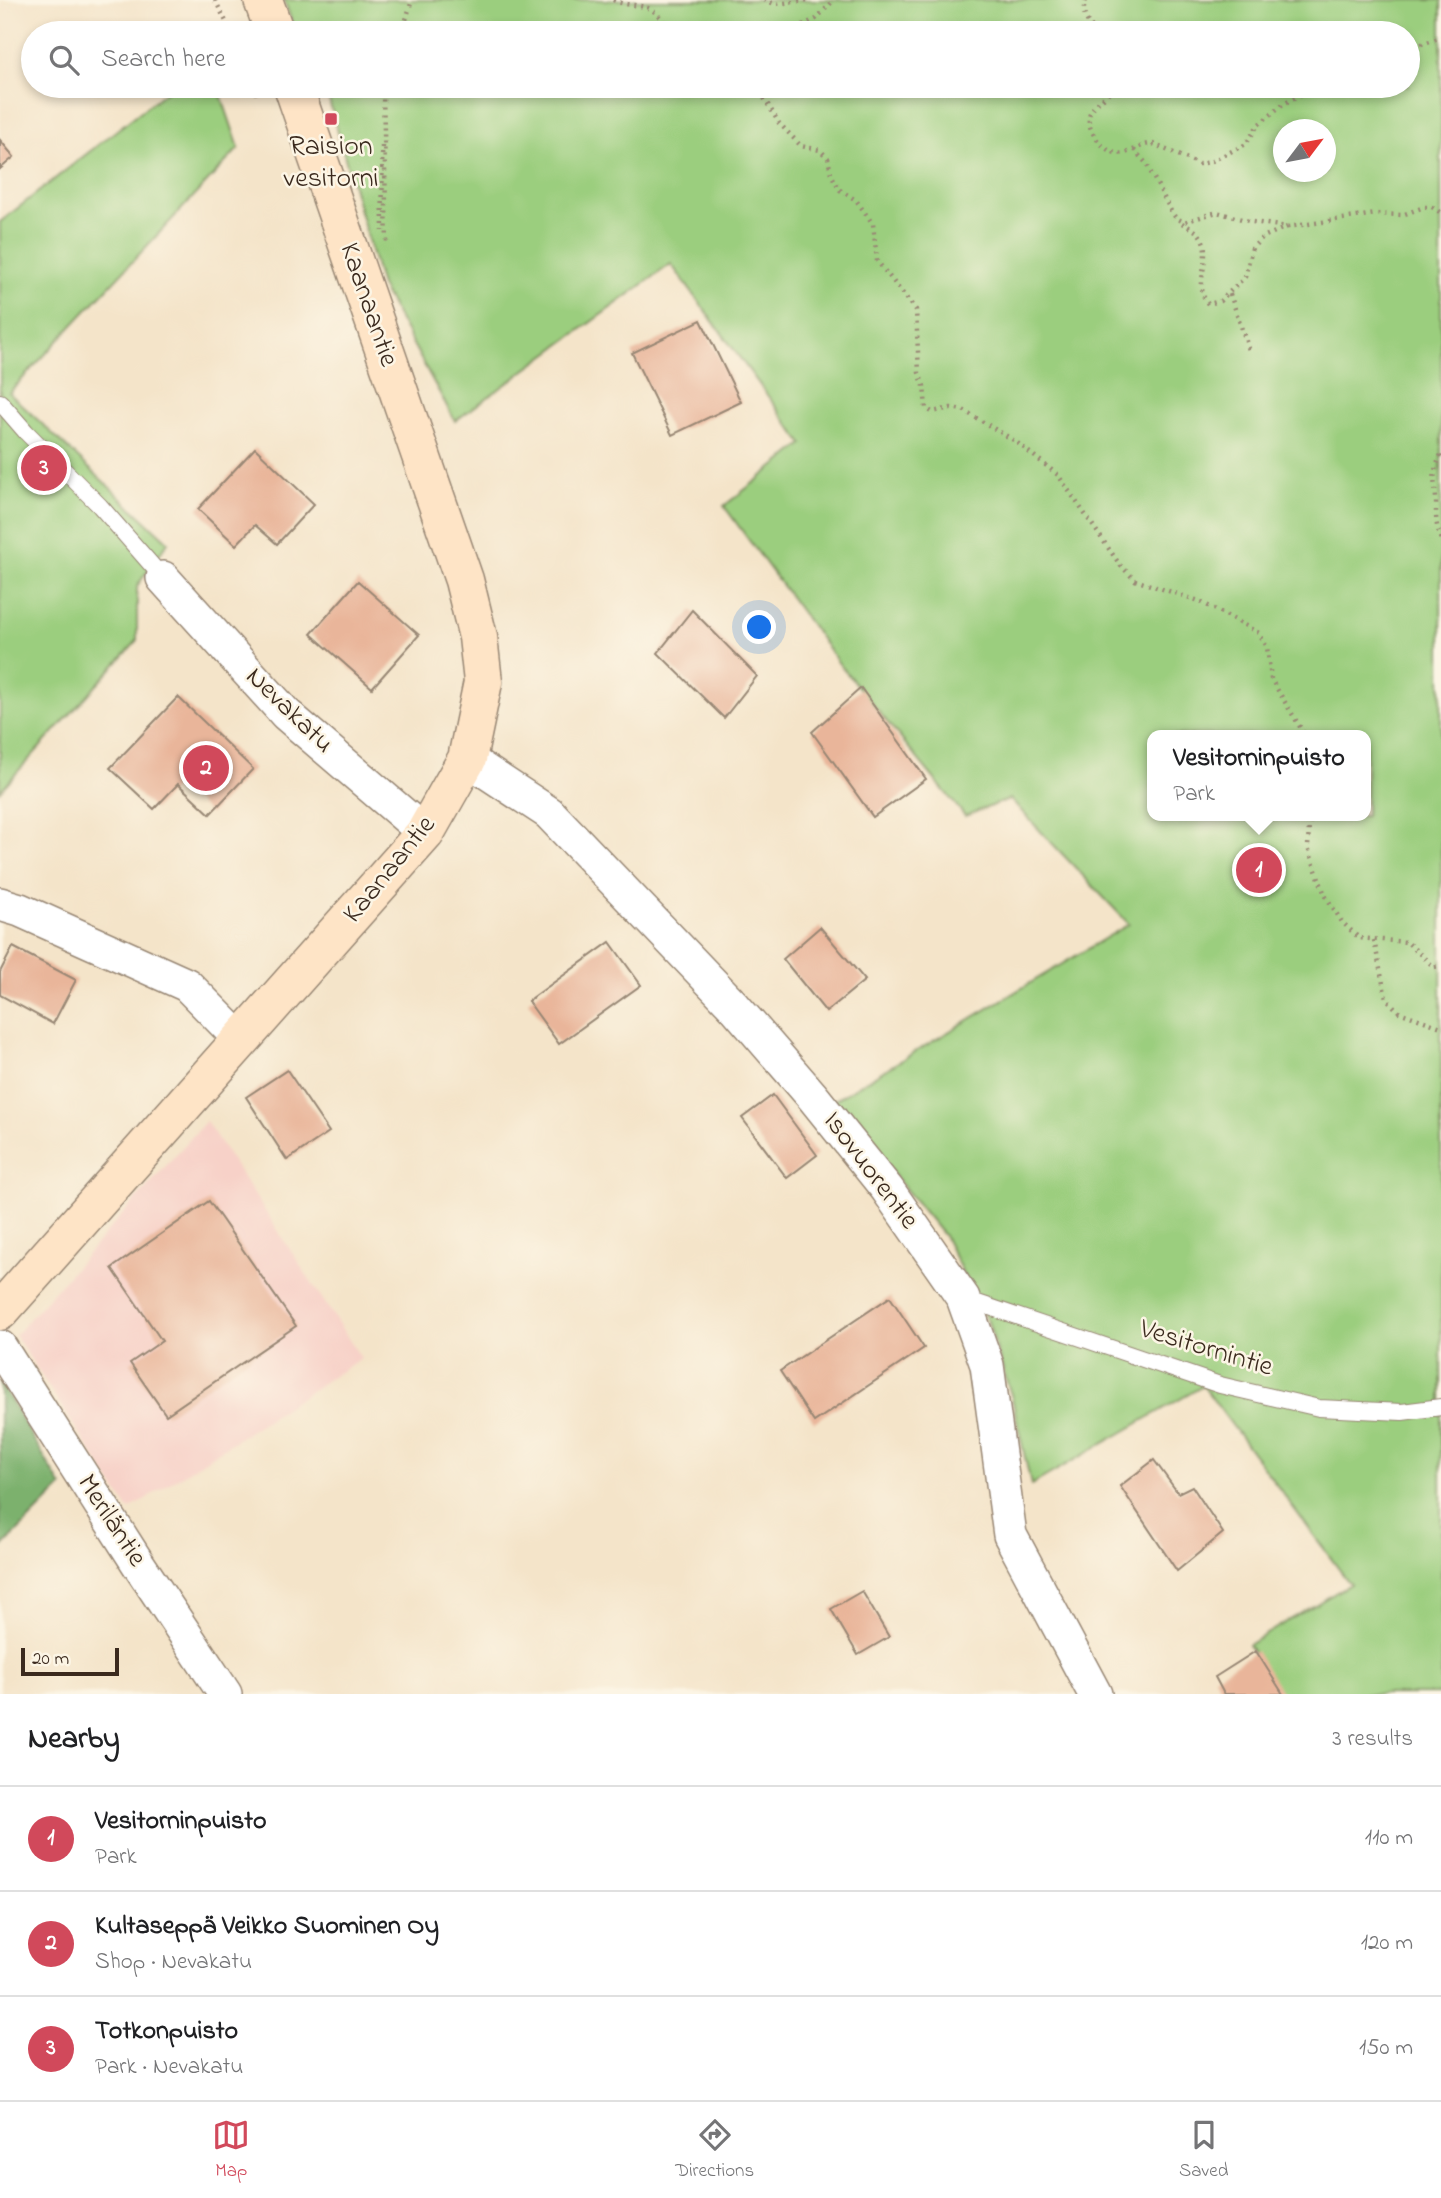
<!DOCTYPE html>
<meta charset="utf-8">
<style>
body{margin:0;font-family:"Indie Flower",sans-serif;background:#f6f6f6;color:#202124}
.compass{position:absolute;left:1273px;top:119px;width:63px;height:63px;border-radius:50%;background:#fff;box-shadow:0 4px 10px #0003;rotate:58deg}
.scale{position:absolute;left:21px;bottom:18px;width:98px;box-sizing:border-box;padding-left:7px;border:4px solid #3b2a1e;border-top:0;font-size:19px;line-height:24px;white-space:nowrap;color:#3b2a1e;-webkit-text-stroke:5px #fcf5e5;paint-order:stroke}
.you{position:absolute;left:760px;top:628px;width:24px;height:24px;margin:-18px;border:5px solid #fff;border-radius:50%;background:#1a73e8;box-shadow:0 0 0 10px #1a73e833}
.badge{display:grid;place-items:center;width:46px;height:46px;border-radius:50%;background:#d1495b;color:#fff;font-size:23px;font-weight:700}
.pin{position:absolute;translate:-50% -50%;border:4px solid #fff;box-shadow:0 2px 7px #0006}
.popup{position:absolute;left:1147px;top:730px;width:224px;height:91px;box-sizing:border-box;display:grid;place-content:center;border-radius:14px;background:#fff;filter:drop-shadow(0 2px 5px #0005);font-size:23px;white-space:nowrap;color:#757577}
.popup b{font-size:26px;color:#202124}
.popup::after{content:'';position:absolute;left:50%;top:100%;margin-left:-14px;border:14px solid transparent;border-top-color:#fff}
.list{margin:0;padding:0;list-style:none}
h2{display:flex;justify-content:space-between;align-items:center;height:91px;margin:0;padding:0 28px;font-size:30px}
h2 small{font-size:23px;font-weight:400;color:#757577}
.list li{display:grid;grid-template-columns:46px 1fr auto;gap:21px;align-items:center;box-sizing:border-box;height:105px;padding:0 28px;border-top:2px solid #e0e0e0}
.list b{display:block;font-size:26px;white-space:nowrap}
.list p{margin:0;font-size:23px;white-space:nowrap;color:#757577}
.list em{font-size:23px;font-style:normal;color:#757577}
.icon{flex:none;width:38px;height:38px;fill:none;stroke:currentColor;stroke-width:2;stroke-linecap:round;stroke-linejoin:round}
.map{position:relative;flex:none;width:1441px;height:1694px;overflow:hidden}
.search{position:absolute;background:#fff;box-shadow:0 4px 10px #0003;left:21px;right:21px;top:21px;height:77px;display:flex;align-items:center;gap:18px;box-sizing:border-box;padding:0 24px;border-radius:38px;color:#757577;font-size:26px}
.sheet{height:406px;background:#fff}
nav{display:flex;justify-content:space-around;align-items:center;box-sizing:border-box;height:98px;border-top:2px solid #e0e0e0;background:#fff;font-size:19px;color:#757577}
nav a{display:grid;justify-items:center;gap:4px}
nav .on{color:#d1495b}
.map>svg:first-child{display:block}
.built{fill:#f7d1c8}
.green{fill:#9bce7e;stroke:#6b7c4e;stroke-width:2;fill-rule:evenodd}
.forest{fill:#7cb16d;stroke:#5c6e46;stroke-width:2}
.building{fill:#e9b59a}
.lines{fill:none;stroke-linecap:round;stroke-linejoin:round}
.lane-casing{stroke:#988774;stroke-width:18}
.street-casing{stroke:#988774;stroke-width:36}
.secondary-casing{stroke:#988774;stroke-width:41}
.path{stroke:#988774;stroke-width:4.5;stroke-dasharray:2 5;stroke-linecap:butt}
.lane{stroke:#fff;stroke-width:16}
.street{stroke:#fff;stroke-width:33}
.secondary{stroke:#fee4c6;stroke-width:38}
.poi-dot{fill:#d1495b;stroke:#fcf5e5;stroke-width:2.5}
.labels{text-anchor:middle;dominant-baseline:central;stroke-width:5;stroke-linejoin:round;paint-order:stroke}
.poi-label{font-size:28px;fill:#3b2a1e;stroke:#fcf5e5}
.street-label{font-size:28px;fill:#3b2a1e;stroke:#fcf5e5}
</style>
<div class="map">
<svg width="1441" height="1694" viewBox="0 0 1441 1694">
<rect width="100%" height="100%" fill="#fcf5e5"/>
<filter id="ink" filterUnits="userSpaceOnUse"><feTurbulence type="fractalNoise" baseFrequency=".0143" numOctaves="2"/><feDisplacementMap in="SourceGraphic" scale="14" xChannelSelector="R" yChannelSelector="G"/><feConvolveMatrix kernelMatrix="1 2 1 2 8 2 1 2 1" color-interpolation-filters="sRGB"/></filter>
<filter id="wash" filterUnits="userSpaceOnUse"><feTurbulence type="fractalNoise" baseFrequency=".00686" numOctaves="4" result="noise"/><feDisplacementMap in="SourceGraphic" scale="28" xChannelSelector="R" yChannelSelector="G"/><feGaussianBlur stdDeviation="1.57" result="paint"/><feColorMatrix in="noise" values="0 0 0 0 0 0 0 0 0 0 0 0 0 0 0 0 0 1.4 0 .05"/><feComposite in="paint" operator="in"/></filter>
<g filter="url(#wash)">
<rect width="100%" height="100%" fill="#f4e4c9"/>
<!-- built -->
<path class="built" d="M206,1121L361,1358L129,1510L15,1335Z"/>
<!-- green -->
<g class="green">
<path d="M284,0H1441V1694H1280L1248,1645L1350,1584L1203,1386L1031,1485L1012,1398L988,1322L944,1236L833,1101L1129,924L1010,799L965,816L840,665L724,506L803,444L671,264L455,421L381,286L325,86H1408V33H296ZM1284,130H1326V172H1284ZM1152,735H1366V816H1152Z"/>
<path d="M173,86H218L239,148L9,393L168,542L137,586V641L0,791V222Z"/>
</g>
<!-- forest -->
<path class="forest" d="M0,1382L62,1487L0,1549Z"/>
<g id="blocks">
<!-- building -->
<g class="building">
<path d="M0,140L14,157L0,169Z"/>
<path d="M701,320L741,402L672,435L632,353Z"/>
<path d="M255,448L314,504L277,544L255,525L236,545L198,509Z"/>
<path d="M358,581L419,635L372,688L311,634Z"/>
<path d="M692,610L757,676L724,718L658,653Z"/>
<path d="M861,688L926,779L873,817L812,732Z"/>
<path d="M178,697L253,769L210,814L178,784L154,809L110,768Z"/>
<path d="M820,927L865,980L826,1012L783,959Z"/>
<path d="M610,942L641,985L559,1044L528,1001Z"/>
<path d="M13,947L76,980L53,1024L0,995V972Z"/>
<path d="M287,1070L329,1132L287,1160L246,1097Z"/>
<path d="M773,1095L817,1155L787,1178L742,1118Z"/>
<path d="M209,1201L296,1326L166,1415L130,1363L162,1341L112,1268Z"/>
<path d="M890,1297L924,1348L814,1422L780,1371Z"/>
<path d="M1154,1460L1178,1493L1192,1486L1223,1533L1177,1571L1120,1486Z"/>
<path d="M862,1591L889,1637L858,1655L831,1609Z"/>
<path d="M1256,1651L1283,1694H1224L1215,1677Z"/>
</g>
</g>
</g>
<g filter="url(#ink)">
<use href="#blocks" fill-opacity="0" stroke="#988774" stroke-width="2"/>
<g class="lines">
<!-- lane casing -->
<g class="lane-casing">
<g id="lane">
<path d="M0,402L26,432L100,506L163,578"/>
<path d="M963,1298L1220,1385L1319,1408L1402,1412L1441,1407"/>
</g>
</g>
<!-- street casing -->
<g class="street-casing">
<g id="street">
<path d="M163,578L286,714L425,833"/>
<path d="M467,759L549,813L735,1007L813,1097L887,1189L963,1298L987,1365L1010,1535L1095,1694"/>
<path d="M0,904L20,910L187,985L242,1041"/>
<path d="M0,1347L139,1565L225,1694"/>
</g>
</g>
<!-- secondary casing -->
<g class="secondary-casing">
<g id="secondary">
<path d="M263,0L275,33"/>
<path d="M0,1311L425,833L467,759L483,682L478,637L464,580L293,86"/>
</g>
</g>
<!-- path -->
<g class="path">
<path d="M215,0L232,33"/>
<path d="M613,0C626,6 637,4 648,8C658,12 667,26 674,33"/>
<path d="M764,0L775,4L810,0"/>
<path d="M1086,0C1080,14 1088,23 1096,33"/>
<path d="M402,33L412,0"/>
<path d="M791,33L796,28L816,19L834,0"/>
<path d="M1408,49L1441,37"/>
<path d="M254,86L257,95"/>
<path d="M386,86L383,95L387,242"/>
<path d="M757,86L779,123L801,146L820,150L828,158L831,174L840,190L856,200L873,224L877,261L916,310L919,373L924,386L926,408L932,412L951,408L963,410L1015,441L1058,475L1120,565L1135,580L1199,601L1259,633L1267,647L1271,679L1305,735"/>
<path d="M1112,86C1108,97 1097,101 1091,111C1082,125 1102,151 1116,153C1130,156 1140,143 1153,144L1199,164L1210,162L1246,144L1258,125L1283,104L1321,86"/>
<path d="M382,146L383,231"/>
<path d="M1134,150L1146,163L1172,213L1176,218L1184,222L1217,212L1252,222L1288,227L1376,214L1402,215L1424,207H1432L1441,213"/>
<path d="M1182,223C1187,226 1193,229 1197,232C1217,251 1191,284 1208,304L1220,301L1245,277L1252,248L1263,237L1287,227"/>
<path d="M1230,294L1249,350"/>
<path d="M1441,455C1429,479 1437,484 1436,506C1436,522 1436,524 1441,540"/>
<path d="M1313,816L1309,824L1308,848L1325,895L1342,922L1359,938L1407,942L1434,967L1441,966"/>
<path d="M1374,940L1386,998L1399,1012L1441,1027"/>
</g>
<!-- lane -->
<use href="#lane" class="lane"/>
<!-- street -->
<use href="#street" class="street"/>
<!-- secondary -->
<use href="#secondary" class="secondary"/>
</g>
</g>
<!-- markers -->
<rect class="poi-dot" x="324" y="112" width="14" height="14" rx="3.5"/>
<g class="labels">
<!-- poi labels -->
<g class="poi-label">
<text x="331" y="147">Raision<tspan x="331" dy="32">vesitorni</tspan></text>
</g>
<!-- street labels -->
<g class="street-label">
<text transform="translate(368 305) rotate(71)">Kaanaantie</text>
<text transform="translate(289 711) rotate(44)">Nevakatu</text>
<text transform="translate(390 870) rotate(-51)">Kaanaantie</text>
<text transform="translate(870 1171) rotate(53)">Isovuorentie</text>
<text transform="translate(1206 1349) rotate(17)">Vesitornintie</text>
<text transform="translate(111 1521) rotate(57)">Meriläntie</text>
</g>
</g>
</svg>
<svg class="compass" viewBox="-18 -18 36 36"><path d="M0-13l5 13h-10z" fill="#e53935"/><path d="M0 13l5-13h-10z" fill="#757577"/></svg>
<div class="scale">20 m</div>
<div class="you"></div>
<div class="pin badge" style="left:1259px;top:870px">1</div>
<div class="popup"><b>Vesitorninpuisto</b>Park</div>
<div class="pin badge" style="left:206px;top:768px">2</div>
<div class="pin badge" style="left:44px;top:468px">3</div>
<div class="search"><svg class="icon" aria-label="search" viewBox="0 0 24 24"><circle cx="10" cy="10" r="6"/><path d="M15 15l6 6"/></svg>Search here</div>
</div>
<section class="sheet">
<h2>Nearby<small>3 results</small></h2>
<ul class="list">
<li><span class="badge">1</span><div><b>Vesitorninpuisto</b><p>Park</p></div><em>110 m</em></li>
<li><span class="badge">2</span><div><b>Kultaseppä Veikko Suominen Oy</b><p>Shop · Nevakatu</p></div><em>120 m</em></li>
<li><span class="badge">3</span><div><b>Totkonpuisto</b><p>Park · Nevakatu</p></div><em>150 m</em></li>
</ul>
</section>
<nav>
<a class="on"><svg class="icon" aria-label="map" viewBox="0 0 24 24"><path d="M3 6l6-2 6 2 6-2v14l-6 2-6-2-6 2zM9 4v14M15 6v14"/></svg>Map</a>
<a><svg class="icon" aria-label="directions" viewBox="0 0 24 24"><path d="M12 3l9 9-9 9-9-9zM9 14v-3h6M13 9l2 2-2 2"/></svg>Directions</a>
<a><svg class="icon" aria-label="saved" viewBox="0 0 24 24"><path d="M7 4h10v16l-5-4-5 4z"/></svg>Saved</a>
</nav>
